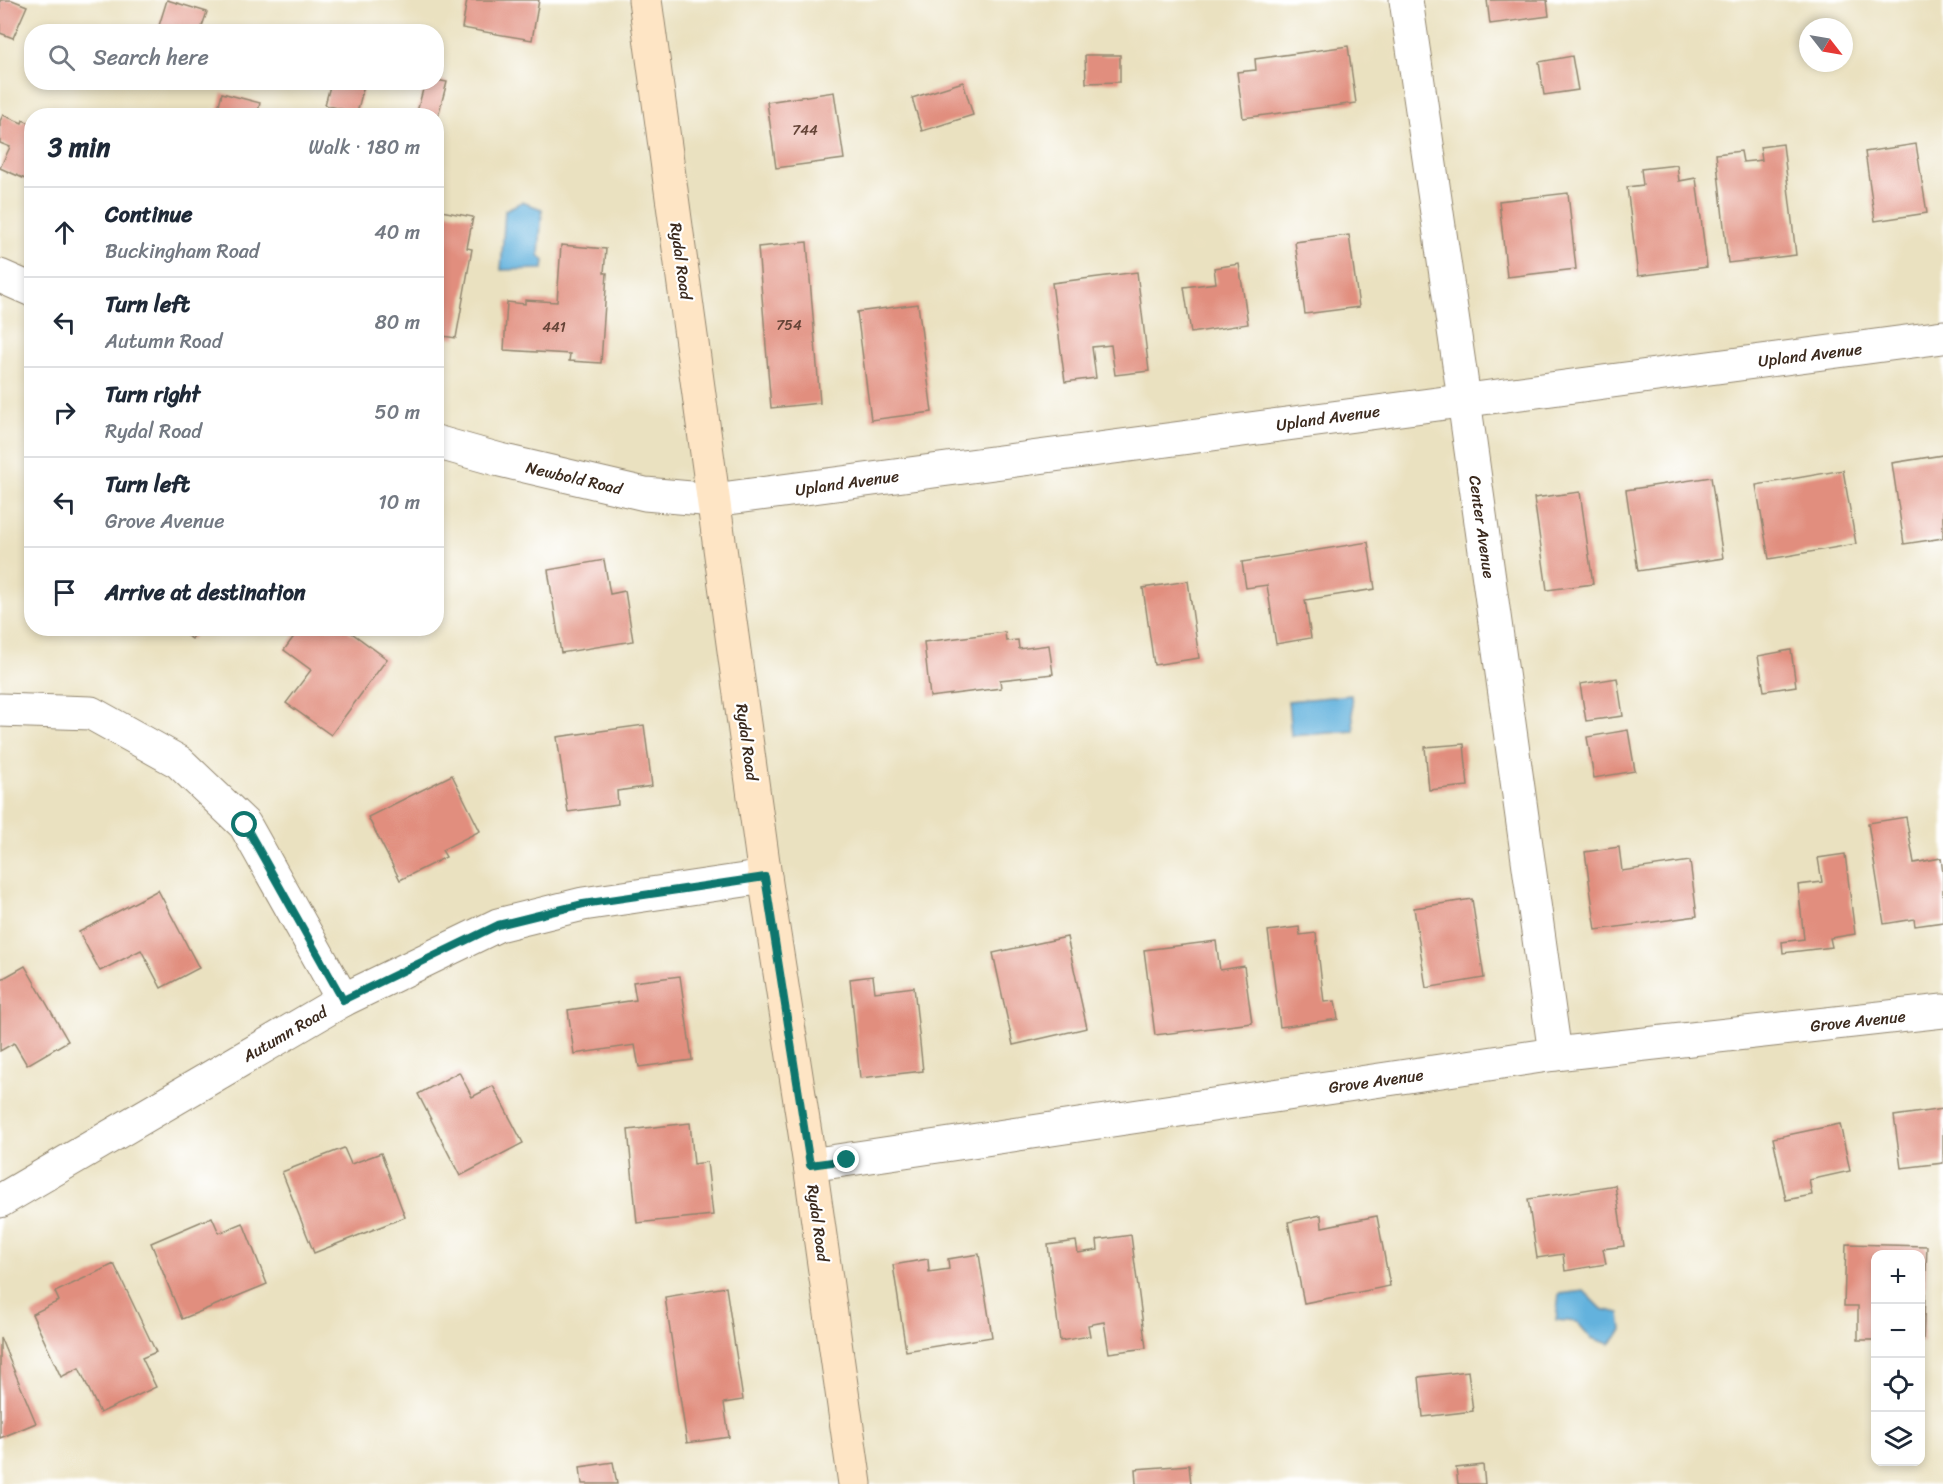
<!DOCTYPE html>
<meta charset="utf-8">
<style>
body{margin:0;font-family:Sriracha,sans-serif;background:#f2f2f3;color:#1f2937}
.controls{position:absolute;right:18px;bottom:18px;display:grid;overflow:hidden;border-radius:12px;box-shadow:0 3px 9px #0003}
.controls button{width:54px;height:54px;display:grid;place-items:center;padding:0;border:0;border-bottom:2px solid #e0e1e3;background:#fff;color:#1f2937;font:30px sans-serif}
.compass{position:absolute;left:1799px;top:18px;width:54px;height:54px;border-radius:50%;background:#fff;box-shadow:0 3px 9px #0003;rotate:121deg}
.stop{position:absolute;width:18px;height:18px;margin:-14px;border:4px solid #0f766e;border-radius:50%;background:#fff}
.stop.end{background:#0f766e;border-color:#fff;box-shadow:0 2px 6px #0008}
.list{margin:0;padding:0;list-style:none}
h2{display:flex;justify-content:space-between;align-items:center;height:78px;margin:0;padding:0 24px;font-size:26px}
h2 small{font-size:20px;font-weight:400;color:#747a83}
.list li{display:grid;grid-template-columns:39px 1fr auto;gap:18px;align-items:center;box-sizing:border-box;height:90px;padding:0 24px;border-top:2px solid #e0e1e3}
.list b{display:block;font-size:22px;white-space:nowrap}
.list p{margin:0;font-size:20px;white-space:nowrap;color:#747a83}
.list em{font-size:20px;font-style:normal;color:#747a83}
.icon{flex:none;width:33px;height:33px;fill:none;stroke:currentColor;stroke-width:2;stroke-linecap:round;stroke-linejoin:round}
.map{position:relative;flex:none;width:1943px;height:1484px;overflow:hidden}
.search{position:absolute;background:#fff;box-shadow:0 3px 9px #0003;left:24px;top:24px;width:420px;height:66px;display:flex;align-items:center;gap:15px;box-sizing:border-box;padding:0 21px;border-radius:24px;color:#747a83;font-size:22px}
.panel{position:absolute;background:#fff;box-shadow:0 3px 9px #0003;left:24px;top:108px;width:420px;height:528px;border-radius:24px}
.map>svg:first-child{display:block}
.water{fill:#63b2dd;stroke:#4f6e7e;stroke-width:1.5}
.building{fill:#e18e7e}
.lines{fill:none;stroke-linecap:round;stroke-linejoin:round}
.street-casing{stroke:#92866f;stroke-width:35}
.secondary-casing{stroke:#92866f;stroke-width:35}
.street{stroke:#fff;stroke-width:33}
.secondary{stroke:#fee5c5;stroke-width:33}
.route{stroke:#0f766e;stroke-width:8}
.labels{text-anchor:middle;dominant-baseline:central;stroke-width:4.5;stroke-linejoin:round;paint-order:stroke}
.number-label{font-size:14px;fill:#644336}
.street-label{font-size:16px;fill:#3b2a1e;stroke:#fff}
</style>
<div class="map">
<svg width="1943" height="1484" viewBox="0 0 1943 1484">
<rect width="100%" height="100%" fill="#fff"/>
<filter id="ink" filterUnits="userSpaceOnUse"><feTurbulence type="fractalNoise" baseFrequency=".0167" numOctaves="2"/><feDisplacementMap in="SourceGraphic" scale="12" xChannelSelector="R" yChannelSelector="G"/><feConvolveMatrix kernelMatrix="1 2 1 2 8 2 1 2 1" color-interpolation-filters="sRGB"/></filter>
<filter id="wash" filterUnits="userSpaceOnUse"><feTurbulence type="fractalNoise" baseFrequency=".008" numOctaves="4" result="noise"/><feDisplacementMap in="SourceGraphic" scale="24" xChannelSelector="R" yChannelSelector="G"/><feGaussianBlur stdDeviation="1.35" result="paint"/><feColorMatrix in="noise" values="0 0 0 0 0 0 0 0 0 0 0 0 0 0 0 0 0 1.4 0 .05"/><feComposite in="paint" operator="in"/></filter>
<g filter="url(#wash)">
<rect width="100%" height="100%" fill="#eae1c0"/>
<!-- water -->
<g class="water">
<path d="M522,202L542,209L539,255L544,261L543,269L501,270L505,210Z"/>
<path d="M1351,695L1354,731L1291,736L1288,701Z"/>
<path d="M1584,1291L1602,1309L1620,1313L1622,1330L1610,1344L1591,1338L1577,1322L1556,1320L1559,1294Z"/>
</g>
<g id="blocks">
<!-- building -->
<g class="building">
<path d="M0,0H12L27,6L13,38L0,33Z"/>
<path d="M167,0L207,12L200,32H157Z"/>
<path d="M467,0H539L532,40L462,28Z"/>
<path d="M1487,0H1547L1549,16L1490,24Z"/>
<path d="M1348,46L1356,103L1243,118L1237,72L1256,70L1255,59Z"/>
<path d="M1085,55H1120V82L1086,83Z"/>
<path d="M1572,56L1578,90L1544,95L1539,62Z"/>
<path d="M436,80L447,82L437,120L436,116L417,112L425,82H436Z"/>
<path d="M331,82H365L357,113L325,105Z"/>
<path d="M963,82L973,115L922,131L912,98Z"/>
<path d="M834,92L844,159L776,168L767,102Z"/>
<path d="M222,93L260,103L257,116H216Z"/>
<path d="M3,115L22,123L23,120L32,124V182L0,168L10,147L0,143V121Z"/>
<path d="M1783,144L1796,255L1728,263L1716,154L1741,151L1743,162L1762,160L1760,147Z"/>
<path d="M1916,144L1927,213L1875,221L1865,152Z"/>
<path d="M1677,165L1679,181L1696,178L1707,267L1638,276L1627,187L1643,185L1641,169Z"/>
<path d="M1568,193L1576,269L1507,277L1499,201Z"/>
<path d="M436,210L473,217L467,248L472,249L456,338L436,335Z"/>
<path d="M1349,235L1359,307L1305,314L1295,242Z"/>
<path d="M807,242L820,403L771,408L758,247Z"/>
<path d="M561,245L606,249L604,273H607L601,363L569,361L570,354L504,350L507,302L525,304V300L557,302Z"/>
<path d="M1239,264L1248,324L1191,333L1184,287L1216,283L1214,268Z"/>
<path d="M1137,272L1149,371L1115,375L1111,345L1092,347L1096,378L1065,382L1052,283Z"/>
<path d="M918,304L932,412L871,420L857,312Z"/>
<path d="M1943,455V538L1904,544L1892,463Z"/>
<path d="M1843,470L1856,544L1769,559L1756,485Z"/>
<path d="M1711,477L1723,558L1638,571L1626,490Z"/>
<path d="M1580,492L1593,584L1547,590L1534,498Z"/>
<path d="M1368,542L1375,589L1305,600L1311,638L1276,644L1267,585L1246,588L1242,562Z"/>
<path d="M604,560L610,594L625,591L633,641L561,653L548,570Z"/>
<path d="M1188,581L1199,658L1154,665L1143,588Z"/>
<path d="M174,628H198L192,639Z"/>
<path d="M300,628H345L387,659L331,735L286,703L311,670L284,650Z"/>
<path d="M1005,632L1006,641L1018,640L1019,649L1049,645L1053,674L1000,680L1001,688L930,697L924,642Z"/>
<path d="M1791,650L1796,686L1764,691L1758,656Z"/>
<path d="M1617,678L1623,716L1586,721L1580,684Z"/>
<path d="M644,725L652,786L617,791L618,805L568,812L557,737Z"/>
<path d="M1628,730L1635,771L1594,778L1587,737Z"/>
<path d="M1464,744L1468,786L1429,790L1425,747Z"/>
<path d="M452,775L480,831L442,850L446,857L400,880L368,817Z"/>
<path d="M1906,817L1914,863L1941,858L1943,873V922L1915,926L1914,919L1884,924L1868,823Z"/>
<path d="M1619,847L1622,871L1690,861L1697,916L1596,930L1585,852Z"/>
<path d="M1845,854L1855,934L1830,938L1832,947L1783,953L1782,942L1804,939L1798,885L1822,882L1818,858Z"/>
<path d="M158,890L199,968L161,988L141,950L100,971L79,932Z"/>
<path d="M1472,899L1484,978L1426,988L1414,908Z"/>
<path d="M1299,927L1300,935L1316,933L1324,1002L1335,1001L1338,1019L1280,1027L1268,931Z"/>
<path d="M1067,937L1087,1028L1013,1045L993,953Z"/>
<path d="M1216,941L1220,970L1244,966L1252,1023L1155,1035L1144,950Z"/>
<path d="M25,966L68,1041L27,1065L14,1043L0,1051V980Z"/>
<path d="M680,976L692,1060L639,1067L635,1045L574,1054L568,1010L636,1000L633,982Z"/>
<path d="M873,976L875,992L914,987L923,1071L860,1078L850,979Z"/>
<path d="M459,1072L472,1097L493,1086L523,1143L460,1176L418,1094Z"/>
<path d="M1943,1109V1163L1901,1168L1894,1116Z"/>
<path d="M690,1123L694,1164L707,1162L713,1215L637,1223L628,1130Z"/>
<path d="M1840,1124L1850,1171L1809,1180L1812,1195L1786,1200L1773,1138Z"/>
<path d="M344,1148L351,1164L381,1153L405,1217L314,1253L282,1172Z"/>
<path d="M1615,1185L1624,1246L1603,1249L1606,1264L1565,1271L1563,1254L1537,1258L1528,1199Z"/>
<path d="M1321,1215L1322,1227L1377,1216L1390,1286L1304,1303L1288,1222Z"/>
<path d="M212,1217L219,1233L243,1223L267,1284L182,1319L151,1243Z"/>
<path d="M1131,1235L1146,1348L1109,1353L1104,1322L1088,1325L1090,1336L1060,1341L1048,1245L1076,1241L1078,1253L1098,1250L1097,1240Z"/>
<path d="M1846,1244L1927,1246L1923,1342H1920V1254H1876V1340H1858V1306H1844Z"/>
<path d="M979,1254L992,1337L906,1351L893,1265L928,1259L929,1272L949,1269L948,1259Z"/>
<path d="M114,1264L156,1352L142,1358L156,1387L100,1413L79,1368L61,1377L32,1314L59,1301L55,1292Z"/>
<path d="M726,1287L743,1400L724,1403L729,1437L687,1443L665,1297Z"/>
<path d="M0,1337L36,1423L0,1438Z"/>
<path d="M1468,1371L1473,1411L1423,1417L1419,1377Z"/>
<path d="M613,1462L617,1484H582L580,1467Z"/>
<path d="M1189,1465L1191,1484H1136L1135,1469Z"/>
<path d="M1483,1465L1485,1484H1458L1456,1468Z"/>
</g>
</g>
</g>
<g filter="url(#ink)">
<use href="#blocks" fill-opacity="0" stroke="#92866f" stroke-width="1.5"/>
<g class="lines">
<!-- street casing -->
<g class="street-casing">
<g id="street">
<path d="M1406,0L1460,371L1555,1054"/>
<path d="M0,276L32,290"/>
<path d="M436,442L500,460L645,494L714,500L1943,337"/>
<path d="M0,710L91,713L179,762L245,825L343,1000"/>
<path d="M810,1165L1555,1054L1943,1011"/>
<path d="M0,1201L343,1000L498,925L583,904L765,877"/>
</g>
</g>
<!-- secondary casing -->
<g class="secondary-casing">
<path id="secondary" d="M645,0L765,877L810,1165L855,1484"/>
</g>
<!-- street -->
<use href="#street" class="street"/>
<!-- secondary -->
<use href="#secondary" class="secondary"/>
</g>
</g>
<g class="lines" filter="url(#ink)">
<!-- route -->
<path class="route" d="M245,825L343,1000L498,925L583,904L765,877L810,1165L847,1160"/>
</g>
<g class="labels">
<!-- number labels -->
<g class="number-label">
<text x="805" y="130">744</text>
<text x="789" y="325">754</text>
<text x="554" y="327">441</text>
</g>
<!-- street labels -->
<g class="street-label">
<text transform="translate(681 261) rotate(82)">Rydal Road</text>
<text transform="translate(1810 355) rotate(-7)">Upland Avenue</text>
<text transform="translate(1328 418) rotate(-8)">Upland Avenue</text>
<text transform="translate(574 478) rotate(13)">Newbold Road</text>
<text transform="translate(847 483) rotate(-8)">Upland Avenue</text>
<text transform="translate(1482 527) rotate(82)">Center Avenue</text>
<text transform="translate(747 742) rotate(82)">Rydal Road</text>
<text transform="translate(1858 1021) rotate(-6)">Grove Avenue</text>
<text transform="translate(285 1034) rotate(-30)">Autumn Road</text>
<text transform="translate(1376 1081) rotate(-8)">Grove Avenue</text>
<text transform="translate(818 1223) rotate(82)">Rydal Road</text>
</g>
</g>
</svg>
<div class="controls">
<button>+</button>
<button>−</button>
<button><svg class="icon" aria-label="locate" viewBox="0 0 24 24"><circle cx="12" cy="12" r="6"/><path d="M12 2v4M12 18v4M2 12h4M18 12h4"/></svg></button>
<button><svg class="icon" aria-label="layers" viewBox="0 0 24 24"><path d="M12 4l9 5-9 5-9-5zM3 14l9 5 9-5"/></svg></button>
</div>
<svg class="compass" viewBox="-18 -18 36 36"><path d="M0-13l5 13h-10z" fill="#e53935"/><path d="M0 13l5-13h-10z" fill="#747a83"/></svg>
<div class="stop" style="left:245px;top:825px"></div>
<div class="stop end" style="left:847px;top:1160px"></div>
<div class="search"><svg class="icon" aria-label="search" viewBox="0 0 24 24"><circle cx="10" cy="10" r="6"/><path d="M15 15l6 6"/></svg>Search here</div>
<section class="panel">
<h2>3 min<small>Walk · 180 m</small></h2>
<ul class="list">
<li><svg class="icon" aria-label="ahead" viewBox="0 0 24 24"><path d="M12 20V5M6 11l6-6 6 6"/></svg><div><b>Continue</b><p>Buckingham Road</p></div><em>40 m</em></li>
<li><svg class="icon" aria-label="left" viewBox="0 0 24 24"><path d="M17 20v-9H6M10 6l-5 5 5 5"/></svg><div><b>Turn left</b><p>Autumn Road</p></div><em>80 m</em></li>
<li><svg class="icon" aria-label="right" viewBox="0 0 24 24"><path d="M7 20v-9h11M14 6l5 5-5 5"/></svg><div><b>Turn right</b><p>Rydal Road</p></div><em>50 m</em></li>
<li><svg class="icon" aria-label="left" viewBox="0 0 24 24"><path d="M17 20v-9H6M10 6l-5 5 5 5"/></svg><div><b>Turn left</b><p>Grove Avenue</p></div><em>10 m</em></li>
<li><svg class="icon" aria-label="arrive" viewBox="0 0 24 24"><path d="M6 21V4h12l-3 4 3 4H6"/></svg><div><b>Arrive at destination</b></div></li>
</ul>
</section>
</div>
